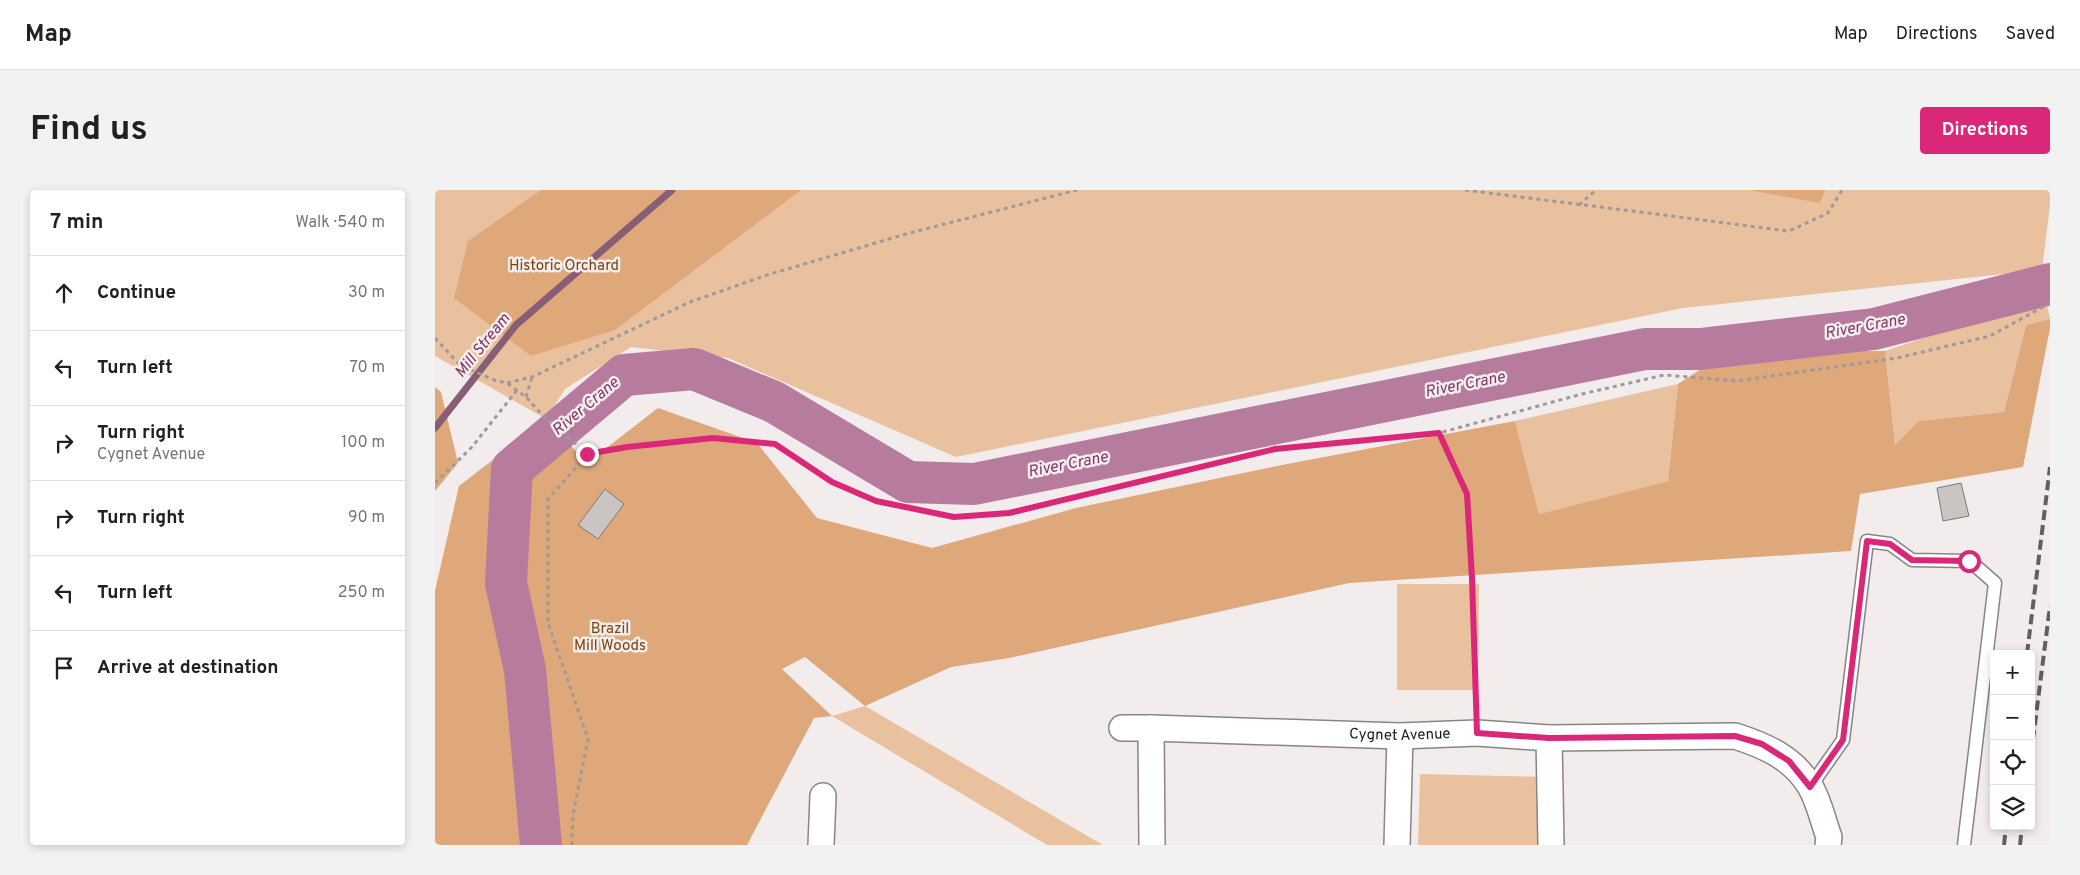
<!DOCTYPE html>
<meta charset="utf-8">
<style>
body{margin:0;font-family:Overpass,sans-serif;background:#f2f2f2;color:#202124}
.controls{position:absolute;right:15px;bottom:15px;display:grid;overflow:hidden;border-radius:5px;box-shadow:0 2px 8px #0003}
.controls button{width:45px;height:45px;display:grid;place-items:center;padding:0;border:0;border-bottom:1px solid #e0e0e0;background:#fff;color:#202124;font:25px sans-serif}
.stop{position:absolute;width:15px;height:15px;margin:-11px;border:4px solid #db2777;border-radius:50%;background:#fff}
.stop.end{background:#db2777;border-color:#fff;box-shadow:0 1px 5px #0008}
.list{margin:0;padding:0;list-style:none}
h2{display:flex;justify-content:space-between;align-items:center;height:65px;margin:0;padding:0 20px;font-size:21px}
h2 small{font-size:16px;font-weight:400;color:#757577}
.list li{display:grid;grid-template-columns:32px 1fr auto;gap:15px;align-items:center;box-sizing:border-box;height:75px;padding:0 20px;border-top:1px solid #e0e0e0}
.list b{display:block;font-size:19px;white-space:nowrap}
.list p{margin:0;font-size:16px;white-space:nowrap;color:#757577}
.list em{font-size:16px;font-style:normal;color:#757577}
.icon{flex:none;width:28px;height:28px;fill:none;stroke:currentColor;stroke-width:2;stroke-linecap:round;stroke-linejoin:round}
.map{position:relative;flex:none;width:1615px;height:655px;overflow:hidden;border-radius:5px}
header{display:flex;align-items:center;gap:30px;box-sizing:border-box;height:70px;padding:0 25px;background:#fff;border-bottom:1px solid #e0e0e0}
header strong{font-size:24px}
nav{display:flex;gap:28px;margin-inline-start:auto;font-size:18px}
.intro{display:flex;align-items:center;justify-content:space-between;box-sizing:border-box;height:120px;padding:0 30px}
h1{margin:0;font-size:35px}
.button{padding:12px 22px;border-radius:5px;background:#db2777;color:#fff;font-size:18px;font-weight:700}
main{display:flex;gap:30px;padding:0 30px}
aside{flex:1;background:#fff;border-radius:5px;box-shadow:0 2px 8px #0003}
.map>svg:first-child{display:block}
.green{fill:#eac19f}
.forest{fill:#dea87a}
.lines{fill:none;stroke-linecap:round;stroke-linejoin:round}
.stream{stroke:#885d76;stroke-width:7}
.river{stroke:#b77b9e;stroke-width:42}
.building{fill:#cac5c3;stroke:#7d7877}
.lane-casing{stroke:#8a8584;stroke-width:15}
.street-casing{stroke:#8a8584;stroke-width:28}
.path{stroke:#9e9a99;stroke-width:3;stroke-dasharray:4 4;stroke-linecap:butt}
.lane{stroke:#fff;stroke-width:12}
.street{stroke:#fff;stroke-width:25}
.rail{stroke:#625f5e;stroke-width:4;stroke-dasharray:10 5;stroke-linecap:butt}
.route{stroke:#db2777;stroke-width:6}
.labels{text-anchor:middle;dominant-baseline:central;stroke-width:5;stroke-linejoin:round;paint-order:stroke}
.park-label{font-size:15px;fill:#77440f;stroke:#f2ecec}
.street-label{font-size:15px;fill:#1a1817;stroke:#f2ecec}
.water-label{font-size:16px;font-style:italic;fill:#813765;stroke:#f2ecec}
</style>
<header>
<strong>Map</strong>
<nav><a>Map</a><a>Directions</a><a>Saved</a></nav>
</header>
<div class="intro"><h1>Find us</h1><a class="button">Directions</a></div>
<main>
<aside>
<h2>7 min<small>Walk · 540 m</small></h2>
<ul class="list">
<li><svg class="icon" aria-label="ahead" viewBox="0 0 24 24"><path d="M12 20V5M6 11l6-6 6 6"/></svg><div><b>Continue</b></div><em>30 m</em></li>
<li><svg class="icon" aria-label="left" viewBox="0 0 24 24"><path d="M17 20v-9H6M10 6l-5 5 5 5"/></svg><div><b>Turn left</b></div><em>70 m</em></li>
<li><svg class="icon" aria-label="right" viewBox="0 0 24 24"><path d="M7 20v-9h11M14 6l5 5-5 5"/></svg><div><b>Turn right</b><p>Cygnet Avenue</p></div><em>100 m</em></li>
<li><svg class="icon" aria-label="right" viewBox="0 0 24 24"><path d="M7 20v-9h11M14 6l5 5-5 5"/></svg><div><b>Turn right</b></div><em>90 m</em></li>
<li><svg class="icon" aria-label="left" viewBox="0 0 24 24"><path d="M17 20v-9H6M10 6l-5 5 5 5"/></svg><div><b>Turn left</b></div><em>250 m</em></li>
<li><svg class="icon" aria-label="arrive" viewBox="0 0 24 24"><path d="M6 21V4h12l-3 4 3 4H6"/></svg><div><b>Arrive at destination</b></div></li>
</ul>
</aside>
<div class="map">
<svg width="1615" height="655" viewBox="0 0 1615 655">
<rect width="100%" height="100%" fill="#f2ecec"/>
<!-- green -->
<g class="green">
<path d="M0,0H1615V15L1607,80L1248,118L521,267L293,168L196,157L130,199L111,229L0,166Z"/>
<path d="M1610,107L1615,129L1591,135L1569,222L1483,231L1460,255L1450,161Z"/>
<path d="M1243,194L1233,291L1104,324L1080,231Z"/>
<path d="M962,394H1044L1043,500H962Z"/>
<path d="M430,516L668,655H612L397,526Z"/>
<path d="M985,584L1108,587L1107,655H983Z"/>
</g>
<!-- forest -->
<g class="forest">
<path d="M106,0H366L180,140L96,166L19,108L33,51Z"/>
<path d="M1314,0H1390L1385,13Z"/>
<path d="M1615,129V138L1588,277L1425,304L1416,361L914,393L574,468L516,477L430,516L370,467L347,479L397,526L379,528L312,655H0V401L24,296L111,229L152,273L223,218L322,253L382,328L497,358L641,318L847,275L1080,231L1104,324L1233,291L1243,194L1294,161H1450L1460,255L1483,231L1569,222L1591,135Z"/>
<path d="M0,197L6,202L23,273L0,301Z"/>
</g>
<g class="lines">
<!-- stream -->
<path class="stream" d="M0,238L81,135L237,0"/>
<!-- river -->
<path class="river" d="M106,655L90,480L71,393L77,279L189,185L259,179L339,212L473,292L539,294L1210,159H1265L1439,139L1615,94"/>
</g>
<!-- building -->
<g class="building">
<path d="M1526,293L1534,326L1508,331L1502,298Z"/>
<path d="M170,299L189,314L163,349L143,335Z"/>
</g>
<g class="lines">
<!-- lane casing -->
<g class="lane-casing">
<path id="lane" d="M1375,597L1408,550L1432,351L1455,354L1477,370L1535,371L1560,393L1529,655"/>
</g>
<!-- street casing -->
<g class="street-casing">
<g id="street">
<path d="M687,538H716"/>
<path d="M1114,548L1116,655"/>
<path d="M386,655L388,606"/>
<path id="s1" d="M717,655L716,538L965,546L1042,543L1114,548L1300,546C1331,556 1358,568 1375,596C1384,611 1388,631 1394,647L1393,655"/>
<path d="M962,655L965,546"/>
</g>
</g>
<!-- path -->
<g class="path">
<path d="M1030,0L1354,41L1393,23L1407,0"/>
<path d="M1144,15L1161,0"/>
<path d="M0,148L25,175L59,190L72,193L91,207L111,229L153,264"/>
<path d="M72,193L97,187L255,112L332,85L471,44L642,0"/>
<path d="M91,207L97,187"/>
<path d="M1004,243L1032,304L1041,519"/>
<path d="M0,293L37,257L82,200"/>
<path d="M137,655L138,625L153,549L113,433V309L153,264L192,257L278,248L339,254L397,292L441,311L519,327L574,323L840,259L1004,243L1147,204L1229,185L1302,191L1462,168L1555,146L1615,113"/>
</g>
<!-- lane -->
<use href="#lane" class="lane"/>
<!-- street -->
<use href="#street" class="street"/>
<!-- rail -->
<g class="rail">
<path d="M1592,464L1615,277"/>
<path d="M1596,565L1615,416"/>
<path d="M1569,655L1571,636"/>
<path d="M1585,655L1587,636"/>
</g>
</g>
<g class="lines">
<!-- route -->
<path class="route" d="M152,264L192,257L278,248L340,254L397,292L441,311L519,327L574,323L840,259L1004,243L1032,304L1037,388L1042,543L1114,548L1300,546L1327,554L1354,571L1375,597L1408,550L1432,351L1455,354L1477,370L1534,371"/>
</g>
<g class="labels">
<!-- park labels -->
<g class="park-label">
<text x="129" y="76">Historic Orchard</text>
<text x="175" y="439">Brazil<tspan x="175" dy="17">Mill Woods</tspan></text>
</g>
<!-- street labels -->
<g class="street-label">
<text stroke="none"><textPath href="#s1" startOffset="366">Cygnet Avenue</textPath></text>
</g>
<!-- water labels -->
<g class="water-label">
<text transform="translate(1430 137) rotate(-10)">River Crane</text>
<text transform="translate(48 156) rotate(-51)">Mill Stream</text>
<text transform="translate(1030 195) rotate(-11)">River Crane</text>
<text transform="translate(151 217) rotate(-40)">River Crane</text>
<text transform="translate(633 275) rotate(-11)">River Crane</text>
</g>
</g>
</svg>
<div class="controls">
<button>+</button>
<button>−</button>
<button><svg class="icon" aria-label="locate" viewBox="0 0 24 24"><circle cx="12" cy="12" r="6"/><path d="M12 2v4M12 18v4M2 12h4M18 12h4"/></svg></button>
<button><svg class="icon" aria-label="layers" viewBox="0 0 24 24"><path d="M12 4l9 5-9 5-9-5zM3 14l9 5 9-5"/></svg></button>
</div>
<div class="stop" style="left:1534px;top:371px"></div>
<div class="stop end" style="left:152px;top:264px"></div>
</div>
</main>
